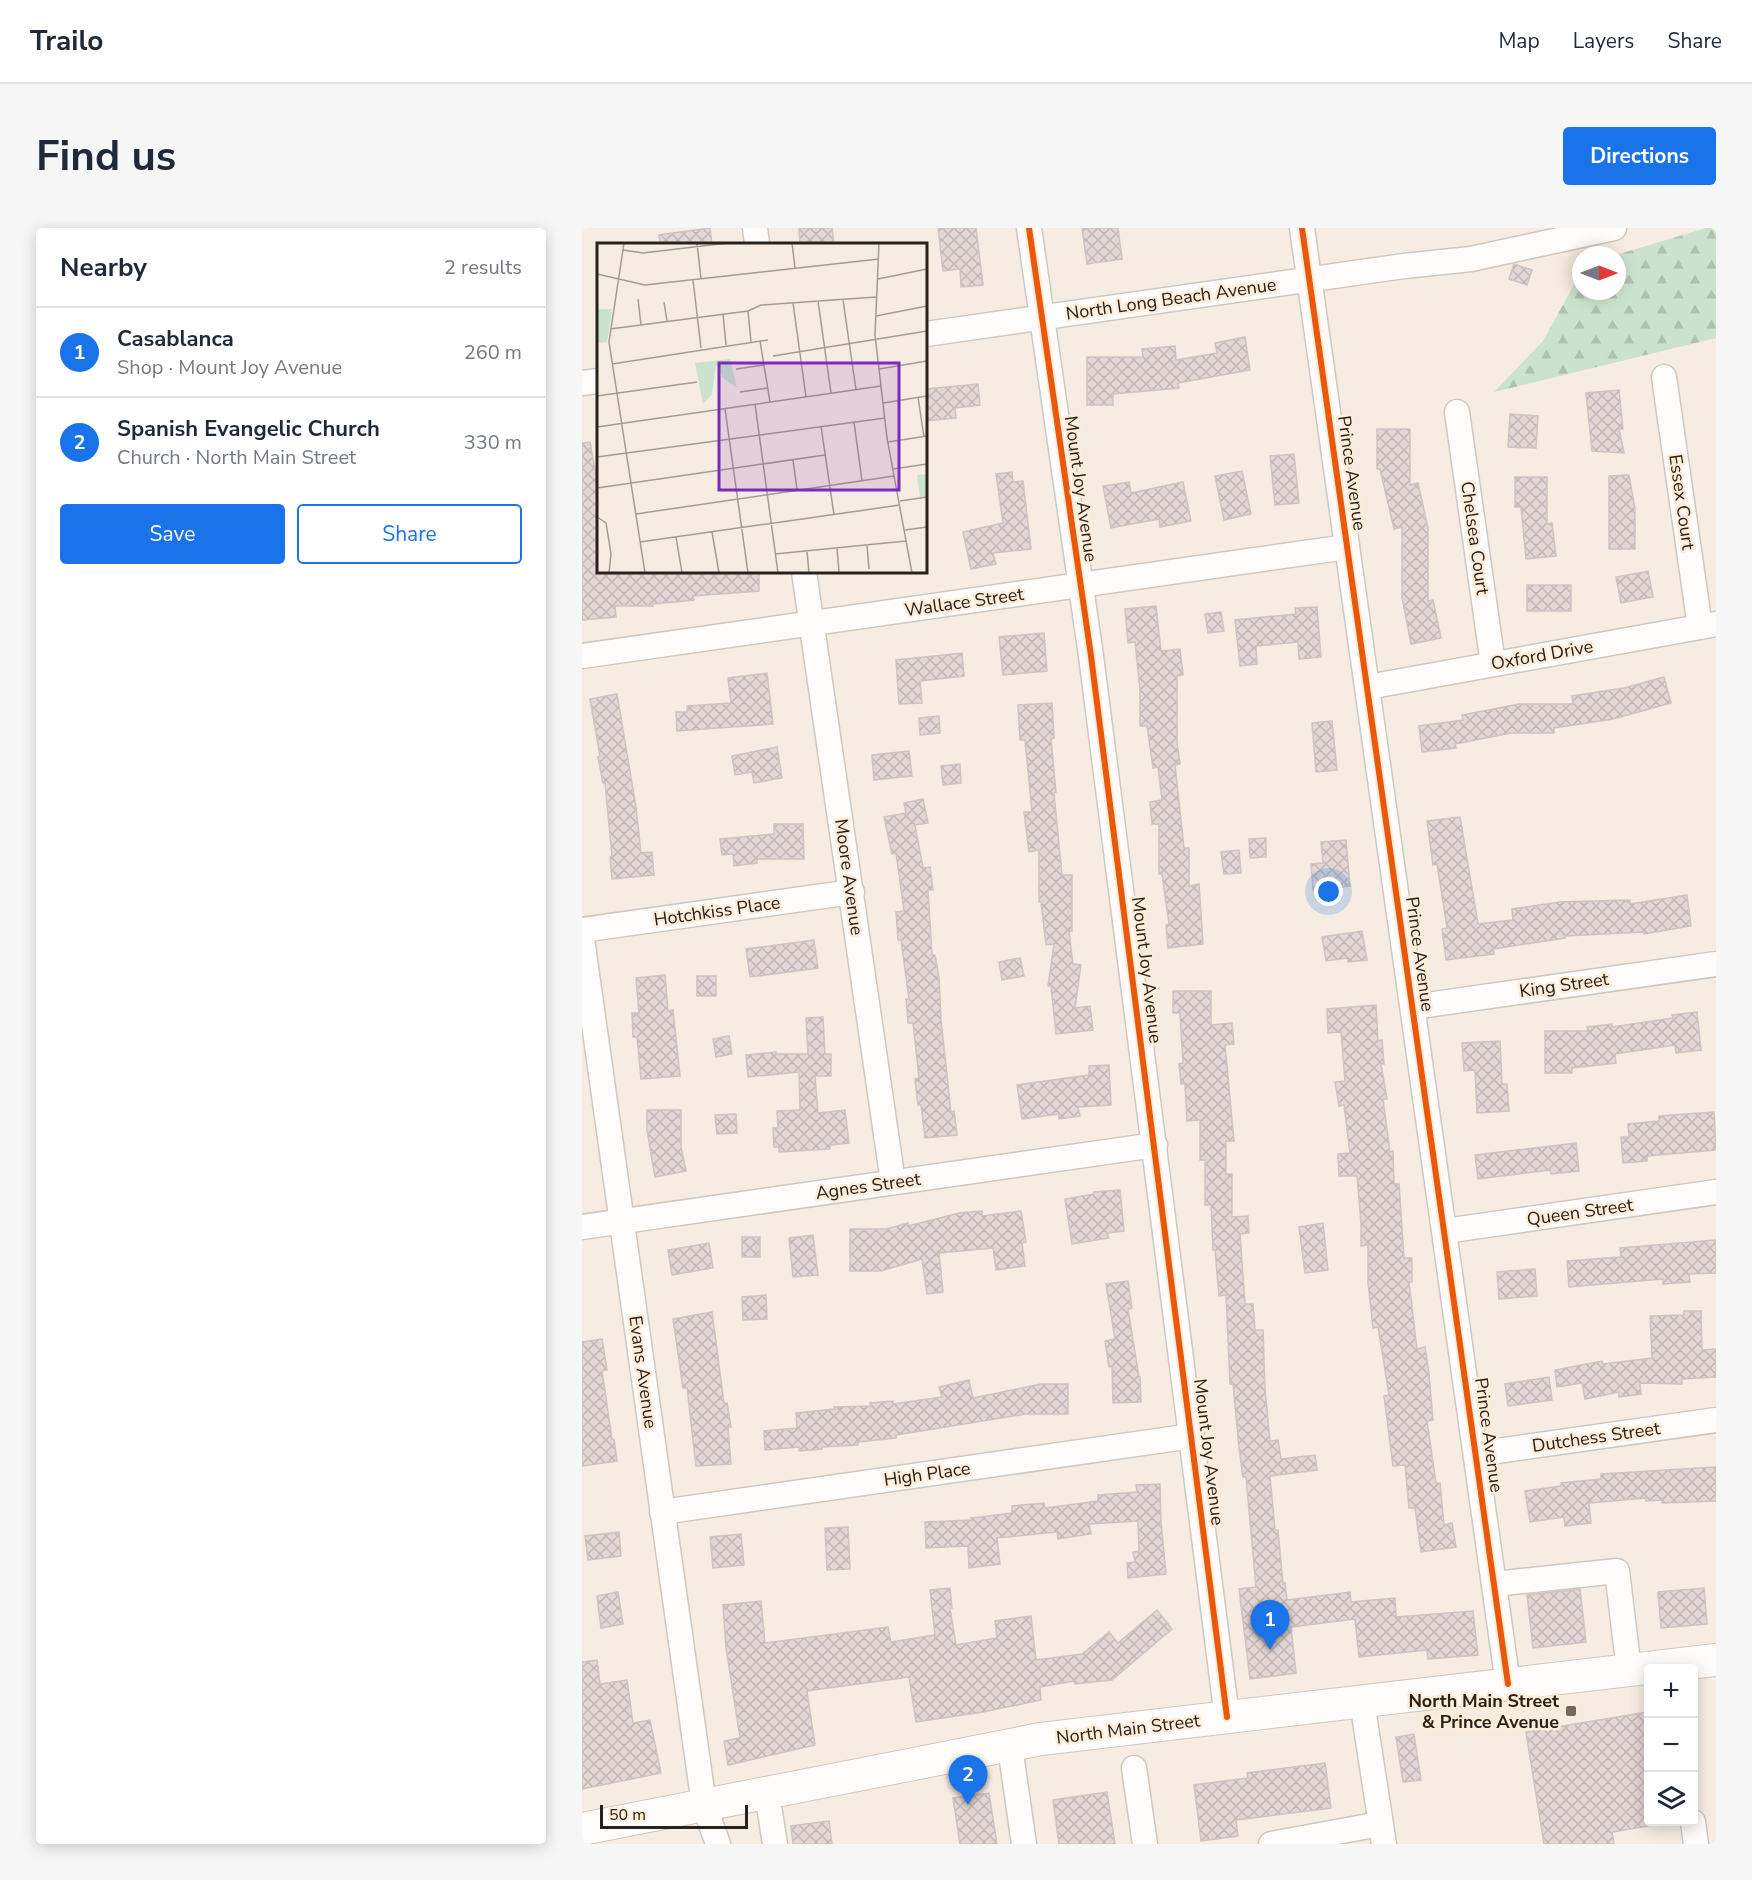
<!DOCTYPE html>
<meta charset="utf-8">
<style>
body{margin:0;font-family:"Nunito Sans",sans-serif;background:#f6f6f7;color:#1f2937}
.controls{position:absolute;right:18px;bottom:18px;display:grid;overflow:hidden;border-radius:6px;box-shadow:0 3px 15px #0003}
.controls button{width:54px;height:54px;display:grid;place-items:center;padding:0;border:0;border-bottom:2px solid #e0e1e3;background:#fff;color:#1f2937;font:30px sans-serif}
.compass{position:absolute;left:990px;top:18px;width:54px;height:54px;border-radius:50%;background:#fff;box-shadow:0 3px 15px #0003;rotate:90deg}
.scale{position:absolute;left:18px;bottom:15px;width:148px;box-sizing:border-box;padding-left:6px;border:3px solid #28221b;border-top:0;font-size:16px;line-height:21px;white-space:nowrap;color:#28221b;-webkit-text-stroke:4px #ffedd9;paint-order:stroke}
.you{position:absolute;left:747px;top:664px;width:21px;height:21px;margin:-15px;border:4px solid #fff;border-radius:50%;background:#1a73e8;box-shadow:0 0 0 9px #1a73e833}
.badge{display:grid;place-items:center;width:39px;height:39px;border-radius:50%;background:#1a73e8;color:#fff;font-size:20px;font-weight:700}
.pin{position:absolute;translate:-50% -50px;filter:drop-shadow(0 2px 3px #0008)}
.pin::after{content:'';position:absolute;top:32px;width:21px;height:18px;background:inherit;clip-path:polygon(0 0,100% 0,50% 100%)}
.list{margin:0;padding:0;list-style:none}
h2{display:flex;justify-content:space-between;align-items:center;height:78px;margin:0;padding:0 24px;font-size:26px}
h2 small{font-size:20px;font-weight:400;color:#747a83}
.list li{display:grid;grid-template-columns:39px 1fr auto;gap:18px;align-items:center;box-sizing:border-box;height:90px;padding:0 24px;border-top:2px solid #e0e1e3}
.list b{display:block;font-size:22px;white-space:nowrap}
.list p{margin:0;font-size:20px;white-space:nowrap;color:#747a83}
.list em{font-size:20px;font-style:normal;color:#747a83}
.actions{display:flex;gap:12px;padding:18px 24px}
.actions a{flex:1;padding:14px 0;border:2px solid #1a73e8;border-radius:6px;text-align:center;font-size:21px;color:#1a73e8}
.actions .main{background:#1a73e8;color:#fff}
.icon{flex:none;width:33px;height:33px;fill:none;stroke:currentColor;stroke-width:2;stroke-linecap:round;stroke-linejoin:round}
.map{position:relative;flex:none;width:1134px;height:1616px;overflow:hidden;border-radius:6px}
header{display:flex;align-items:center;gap:36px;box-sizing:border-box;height:84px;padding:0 30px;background:#fff;border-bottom:2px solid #e0e1e3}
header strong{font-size:28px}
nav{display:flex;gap:33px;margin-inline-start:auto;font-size:21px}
.intro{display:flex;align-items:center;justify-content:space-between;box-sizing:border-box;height:144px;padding:0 36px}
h1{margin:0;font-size:42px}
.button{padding:15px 27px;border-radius:6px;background:#1a73e8;color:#fff;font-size:21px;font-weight:700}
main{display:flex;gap:36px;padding:0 36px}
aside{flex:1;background:#fff;border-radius:6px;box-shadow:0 3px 15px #0003}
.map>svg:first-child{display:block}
.forest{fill:url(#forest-firs)}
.building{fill:url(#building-cross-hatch);stroke:#cdc3c1;stroke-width:1.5}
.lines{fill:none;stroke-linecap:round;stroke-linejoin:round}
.minor-casing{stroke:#cfc8c0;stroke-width:27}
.major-casing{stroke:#cfc8c0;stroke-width:34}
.minor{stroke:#fefcfa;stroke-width:24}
.major{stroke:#fefcfa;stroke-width:32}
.cycleway-casing{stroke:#ffedd9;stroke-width:10}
.cycleway{stroke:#e8590c;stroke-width:6}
.poi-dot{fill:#706960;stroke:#ffedd9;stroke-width:2}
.labels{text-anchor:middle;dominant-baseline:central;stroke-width:5;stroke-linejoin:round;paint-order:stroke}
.street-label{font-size:18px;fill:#28221b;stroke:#ffedd9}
.poi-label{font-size:18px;font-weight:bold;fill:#28221b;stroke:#ffedd9;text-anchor:end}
.inset-road{fill:none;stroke:#a49b92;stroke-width:1.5}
.view{fill:#7b2cbf;fill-opacity:0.15;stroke:#7b2cbf;stroke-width:3}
.inset-edge{fill:none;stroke:#28221b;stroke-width:3}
</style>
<header>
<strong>Trailo</strong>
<nav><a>Map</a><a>Layers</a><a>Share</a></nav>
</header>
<div class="intro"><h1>Find us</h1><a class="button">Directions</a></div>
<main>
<aside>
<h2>Nearby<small>2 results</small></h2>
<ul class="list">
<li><span class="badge">1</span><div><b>Casablanca</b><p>Shop · Mount Joy Avenue</p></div><em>260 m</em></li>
<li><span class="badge">2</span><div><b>Spanish Evangelic Church</b><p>Church · North Main Street</p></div><em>330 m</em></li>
</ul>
<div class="actions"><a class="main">Save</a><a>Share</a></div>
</aside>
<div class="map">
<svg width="1134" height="1616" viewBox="0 0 1134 1616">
<defs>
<pattern id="forest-firs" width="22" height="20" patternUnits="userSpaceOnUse" patternTransform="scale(1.5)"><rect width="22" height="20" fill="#cbe3cd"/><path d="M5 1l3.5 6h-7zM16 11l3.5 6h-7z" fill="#aec2af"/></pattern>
<pattern id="building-cross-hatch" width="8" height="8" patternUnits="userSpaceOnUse" patternTransform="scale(1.5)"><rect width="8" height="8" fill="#e3d6d4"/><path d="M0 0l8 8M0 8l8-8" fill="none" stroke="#c3b7b5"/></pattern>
</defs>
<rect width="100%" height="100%" fill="#f7ece1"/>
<!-- forest -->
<path class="forest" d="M1124,0H1134V110L912,164L961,113L999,44V63H1035L1034,27Z"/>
<!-- building -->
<g class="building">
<path d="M128,0L130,16H78L77,7Z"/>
<path d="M228,0H250L252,16H218L217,1Z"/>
<path d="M356,0H394L401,57L379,59L378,41L361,43Z"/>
<path d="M500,0H536L540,31L505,36Z"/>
<path d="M932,36L950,42L945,57L927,51Z"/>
<path d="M663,109L668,142L596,155L597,160L531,166V177H505V129H561L560,121L593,118L594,132L635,125L633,115Z"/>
<path d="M396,156L398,177L373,180L374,190L344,193V161Z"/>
<path d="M1037,162L1041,201H1037L1042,225L1010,223L1004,165Z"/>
<path d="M928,186L956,188L954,220L926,219Z"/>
<path d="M795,201H828V257L836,255L846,300V373L851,372L859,410L829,416L820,369V299L812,301L798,241H795Z"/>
<path d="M8,214L16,259V344H177V363L111,368L112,372L71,376V378H33L34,389L0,392V215Z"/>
<path d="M712,226L717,275L693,277L688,228Z"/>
<path d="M660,243L669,286L642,292L633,248Z"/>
<path d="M430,244L431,254L441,253L449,321L411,325L414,336L389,341L381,304L421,295L414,246Z"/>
<path d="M1047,247L1053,281V321H1027V248Z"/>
<path d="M933,249H965V296L970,295L974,328L944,331L939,279H933Z"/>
<path d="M547,254L549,265L601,254L609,293L578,299L577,291L529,300L521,258Z"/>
<path d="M1066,343L1071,369L1039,375L1034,349Z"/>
<rect x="945" y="357" width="44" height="26"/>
<path d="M574,378L579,423L598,421L601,447L595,448V514L598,536L593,537L602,620H607V658L617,656L621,716L586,720L584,697L587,696L580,646H577V596H570L568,574L580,572L576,539L571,540L565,498H558V462L553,414L546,415L543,381Z"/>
<path d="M735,379L739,429L717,431L716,414L674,418L675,436L658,438L653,392L714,386L713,380Z"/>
<path d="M639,384L642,403L626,405L623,386Z"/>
<path d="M462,405L465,443L421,447L417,409Z"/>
<path d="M380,425L382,448L338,453L340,475L317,476L314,432Z"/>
<path d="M185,445L191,496L95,503L94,484H105V478L149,475L146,450Z"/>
<path d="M1082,449L1089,475L1031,491L972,500V505H929L873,516L874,520L840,524L837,498L881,492L880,487L937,476H991L990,468L1042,460Z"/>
<path d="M35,466L54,579L59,625L70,624L72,647L30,651L28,629L30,628L23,555H21L16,529L18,528L8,471Z"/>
<path d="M470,475L472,510L469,511L474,564L472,565L480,647H490V703H487L491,736L499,737L493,780L508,778L511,802L474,806L469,758H466L472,716L464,717L459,674H457V622L447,624L442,584H450L443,512H438L436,477Z"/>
<path d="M357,488L358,505L338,507L337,490Z"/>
<path d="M750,493L755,542L734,544L730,495Z"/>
<path d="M195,519L200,550L172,555L170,544L153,547L150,528Z"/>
<path d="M327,523L330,548L292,552L290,527Z"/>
<path d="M378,536L379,555L361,557L359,538Z"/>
<path d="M341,571L346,595L333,597L341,640L348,639L351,662H346L350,727H353L357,749L359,792L369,884L372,883L375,907L343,910L339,877H336L333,851L337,850L331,795H326L324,771H327L319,712H316L314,684L322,683L314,625L310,626L302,589L324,585L322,575Z"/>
<path d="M878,589L896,696L931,692L930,681L978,674L1048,672V676L1105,667L1109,698L1062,706L1061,704L983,708V710L911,721L912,726L864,732L860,701L865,700L855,636L851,637L845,593Z"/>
<path d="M192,596H221L222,631H175V635L152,638L151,626L140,627L138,611L192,606Z"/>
<path d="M684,610V629L668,630L667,611Z"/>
<path d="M764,612L768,658L731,662L729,636L741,635L739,614Z"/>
<path d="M657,622L659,645L642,646L639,624Z"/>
<path d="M780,703L785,732L766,734V730L744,733L740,709Z"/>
<path d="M232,712L236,740L168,749L164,721Z"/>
<path d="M438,730L442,748L420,752L417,734Z"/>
<path d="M83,747L86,783L91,782L98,848L59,851L55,809H51L50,785H57L54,750Z"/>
<rect x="115" y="748" width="19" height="20"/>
<path d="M591,763H629V797L650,795L652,816L643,817L652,913H644V946H650V989L666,988L667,1005L658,1006L663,1076H671L673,1102H681L683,1161L688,1213L696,1212L699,1231L733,1227L735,1242L688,1248L693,1302H696L701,1356L703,1355L705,1372L768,1364L769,1374L813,1370L814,1389L891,1383L896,1427L846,1431L845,1422L777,1429L773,1391L709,1399L714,1445L668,1451L657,1361L674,1359L664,1249H661L657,1220L651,1156H648L644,1067L637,1068L633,1022H631L629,977H623V932H618V892L605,893L603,855L599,856L597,836L601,835L598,785H591Z"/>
<path d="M794,777L796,813L800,812L802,836H799L805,871H801L808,924L811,923L812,956H817L822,1030H830V1054H827L835,1121L843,1119L847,1146L851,1192L845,1193L854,1255H858L862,1297L870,1295L874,1319L839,1324L833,1280H827L823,1237L811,1238L802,1168L807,1167L796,1099L791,1100L786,1055V1017L779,1018V995L775,948H757L756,926L768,925L762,877L757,878L753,854L763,853L759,804L746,805L745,781Z"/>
<path d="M1115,784L1119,822L1094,825L1093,817L1033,826L1034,835L990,840V845H963V803H1006L1005,799L1030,796V799L1091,790L1090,787Z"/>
<path d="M241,789L243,826H249V848H233L236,885L263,882L267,915L248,917V921L197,924V919H192L191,900H196L195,883L218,882L217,844L166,849L164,827L194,824V826H226L224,790Z"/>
<path d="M147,808L150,826L134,829L131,811Z"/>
<path d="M918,813L920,856H925L927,883L895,885L893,842L882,843L880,815Z"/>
<path d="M527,837L529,877L496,879L498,888L477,891V886L440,891L435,857L507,847V838Z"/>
<path d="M65,882H99V919L104,943L73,949L65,902Z"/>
<path d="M1132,884L1134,922L1065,928V933L1041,935L1039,909H1047L1046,896L1077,893V888Z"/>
<path d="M154,886L155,905L135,906L133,887Z"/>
<path d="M994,915L997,943L969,946L968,942L896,951L893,927Z"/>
<path d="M538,962L542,1003L525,1005L527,1010L490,1016L483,971L512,966V964Z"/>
<path d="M400,983V988L439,983L444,1014L440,1015L443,1038L414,1042L411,1020L357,1025L361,1064L345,1066L340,1031L299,1043H268V1001H304L326,995V998L377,985Z"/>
<path d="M741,995L746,1042L723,1045L717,999Z"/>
<path d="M231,1007L236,1047L211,1049L207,1010Z"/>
<rect x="160" y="1009" width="18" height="20"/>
<path d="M1134,1012V1045L1107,1046L1108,1054L1081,1056V1051L987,1059L985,1033L1039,1029L1038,1020Z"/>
<path d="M127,1015L131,1040L90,1047L86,1022Z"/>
<path d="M953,1041L955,1068L917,1071L915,1044Z"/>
<path d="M546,1053L550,1080L546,1081L557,1149H558L559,1174L531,1175L530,1138L527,1139L523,1113L533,1111L524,1056Z"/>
<path d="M184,1067L185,1091L161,1092L160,1069Z"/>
<path d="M1102,1083H1119L1120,1122L1134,1121V1149L1100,1151V1156L1058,1155L1059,1166L1037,1169V1164L1003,1171L1000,1155L975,1159L973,1142L1020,1133L1021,1136L1070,1130L1068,1088L1102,1087Z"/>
<path d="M130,1084L142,1175H145L149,1199L146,1200L149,1236L114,1238L105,1160H101L91,1091Z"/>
<path d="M20,1111L25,1142L20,1143L30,1211H32L35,1233L0,1238V1114Z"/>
<path d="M967,1149L970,1172L926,1178L923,1156Z"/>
<path d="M387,1152L391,1170L459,1156H486V1186H444L314,1207V1210L276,1214V1217L240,1219V1221L217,1223V1219L183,1222L182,1203L215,1200L214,1185L253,1181L252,1179L289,1178L288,1175L311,1173V1176L360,1169L357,1159Z"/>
<path d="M1134,1239V1273L1080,1275V1272L1064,1273V1270L1007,1275L1009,1295L983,1298L982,1289L948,1294L943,1263L979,1258V1255L1019,1251V1246Z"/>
<path d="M578,1256L579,1294L584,1346L546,1350L545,1335L553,1334L551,1324L557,1323L556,1293L507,1296L509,1306L476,1311L475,1304L415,1310L418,1336L387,1340L386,1318L344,1320L343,1294L390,1292L389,1290L430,1285V1278L462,1275L463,1280L516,1273V1267L555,1264L554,1257Z"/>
<path d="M266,1299L268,1341L245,1342L243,1300Z"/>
<path d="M37,1304L39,1328L6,1332L3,1308Z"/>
<path d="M159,1306L162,1337L131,1340L128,1309Z"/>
<path d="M368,1360L370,1380H368L374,1417L415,1410L413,1393L449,1388L454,1432L500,1426L527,1404L536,1415L575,1382L590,1401L530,1452L493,1456L492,1453L458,1459L459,1472L401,1484L334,1494L327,1449L225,1463L233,1517L146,1537L142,1513L158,1510L144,1420L141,1377L179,1373L183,1415L306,1399L309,1414L353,1407L348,1362Z"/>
<path d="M1122,1360L1125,1396L1079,1400L1076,1364Z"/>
<path d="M998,1361L1004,1414L951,1420L945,1367Z"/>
<path d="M36,1364L41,1396L19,1400L15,1368Z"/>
<path d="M15,1432L18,1456L45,1452L51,1495L68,1492L79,1545L0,1561V1434Z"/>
<path d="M1066,1484V1598L1030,1604L1032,1616H962L944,1504Z"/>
<path d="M832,1506L839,1552L821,1554L814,1509Z"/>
<path d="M743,1535L749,1580L654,1592L656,1608L619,1613L612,1557L666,1550L665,1545Z"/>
<path d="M525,1564L533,1616H477L471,1572Z"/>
<path d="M407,1565L415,1616H378L371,1570Z"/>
<path d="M247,1593L250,1616H211L209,1598Z"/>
</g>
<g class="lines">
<!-- minor casing -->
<g class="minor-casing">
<g id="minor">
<path d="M173,0L175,16"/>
<path d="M447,0L509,428L645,1489"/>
<path d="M720,0L926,1456"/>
<path d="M344,106L822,38L889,31L1032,0"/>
<path d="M1082,149L1118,399"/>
<path d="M0,155L16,153"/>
<path d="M875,184L911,436"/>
<path d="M222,344L311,954"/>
<path d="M0,428L765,319"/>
<path d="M786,459L1134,396"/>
<path d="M0,702L270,664"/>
<path d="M0,711L122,1577L136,1616"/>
<path d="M831,779L1134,736"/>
<path d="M0,999L573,917"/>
<path d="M863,1003L1134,964"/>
<path d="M894,1226L1134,1192"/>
<path d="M80,1284L610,1208"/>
<path d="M912,1356L1035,1343L1047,1442"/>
<path d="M780,1474L802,1616"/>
<path d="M428,1519L442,1616"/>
<path d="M552,1540L563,1616"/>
<path d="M185,1565L193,1616"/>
<path d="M1111,1594L1114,1616"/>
<path d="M689,1616L798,1596"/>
</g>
</g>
<!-- major casing -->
<g class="major-casing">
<path id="major" d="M0,1601L459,1511L1134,1432"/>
</g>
<!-- minor -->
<use href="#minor" class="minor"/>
<!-- major -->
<use href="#major" class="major"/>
<!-- cycleway casing -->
<g class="cycleway-casing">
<g id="cycleway">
<path d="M447,0L509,428L645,1489"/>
<path d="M720,0L926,1456"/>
</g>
</g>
<!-- cycleway -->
<use href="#cycleway" class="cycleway"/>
</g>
<!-- markers -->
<rect class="poi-dot" x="983" y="1477" width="12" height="12" rx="3"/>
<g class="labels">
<!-- street labels -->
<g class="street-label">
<text transform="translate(589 71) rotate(-8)">North Long Beach Avenue</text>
<text transform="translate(770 245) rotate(82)">Prince Avenue</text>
<text transform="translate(499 261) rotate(82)">Mount Joy Avenue</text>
<text transform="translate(1100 274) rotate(82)">Essex Court</text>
<text transform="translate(893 310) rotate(82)">Chelsea Court</text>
<text transform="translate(382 374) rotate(-8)">Wallace Street</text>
<text transform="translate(960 427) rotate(-10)">Oxford Drive</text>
<text transform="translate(267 649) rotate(82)">Moore Avenue</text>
<text transform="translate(135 683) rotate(-8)">Hotchkiss Place</text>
<text transform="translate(838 726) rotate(82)">Prince Avenue</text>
<text transform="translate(565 742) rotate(83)">Mount Joy Avenue</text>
<text transform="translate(982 757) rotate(-8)">King Street</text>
<text transform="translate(286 958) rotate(-8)">Agnes Street</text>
<text transform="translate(998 984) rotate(-8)">Queen Street</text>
<text transform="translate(61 1144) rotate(82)">Evans Avenue</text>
<text transform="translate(907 1207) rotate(82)">Prince Avenue</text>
<text transform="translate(1014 1209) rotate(-8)">Dutchess Street</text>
<text transform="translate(627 1224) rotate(83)">Mount Joy Avenue</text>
<text transform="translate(345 1246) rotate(-8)">High Place</text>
<text transform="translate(546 1501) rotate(-7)">North Main Street</text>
</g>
<!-- poi labels -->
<g class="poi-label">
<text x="977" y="1473">North Main Street<tspan x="977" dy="21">&amp; Prince Avenue</tspan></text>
</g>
</g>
<!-- overview -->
<g transform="translate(15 15)">
<rect width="330" height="330" fill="#f7ece1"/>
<path d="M0,66H15L10,99L0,100Z" fill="#cbe3cd"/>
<path d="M133,116L140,145L126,135L119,122L115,151L106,161L98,120Z" fill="#cbe3cd"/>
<path d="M330,231V253L323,254L320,232Z" fill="#cbe3cd"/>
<path class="inset-road" d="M27,0L12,99L48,330M100,0L104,36M195,0L198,25M282,0L278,92L290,195L315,330M26,7L46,10L131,0M0,31L48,42L282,16M281,36L330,26M96,37L104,105M41,56L44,82M246,57L259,147M221,58L234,150M67,59L70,78M196,60L209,154M151,68L154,99M126,71L129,102M279,73L330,63M13,86L151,68L164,62L279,54M163,98L173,159M176,113L330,88M15,121L171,97M139,126L167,122M282,126L330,118M143,149L171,145M0,153L100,139M321,154L327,194M286,160L330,153M158,161L181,330M128,166L151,330M257,179L265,238M224,183L237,272M0,184L284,143M291,199L330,193M0,214L288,175M196,217L200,247M296,226L330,221M0,245L228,212M303,258L330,254M39,271L297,233M0,274L9,280L14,311L12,330M308,287L330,284M115,289L122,330M79,294L85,330M43,299L303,262M270,302L272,326M240,305L242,329M210,308L212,330M178,311L309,298"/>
<path class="view" d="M122,120H302V247H122Z"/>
<rect width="330" height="330" class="inset-edge"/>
</g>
</svg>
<div class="controls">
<button>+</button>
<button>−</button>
<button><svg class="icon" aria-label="layers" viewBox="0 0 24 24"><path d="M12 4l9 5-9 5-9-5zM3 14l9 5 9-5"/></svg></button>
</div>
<svg class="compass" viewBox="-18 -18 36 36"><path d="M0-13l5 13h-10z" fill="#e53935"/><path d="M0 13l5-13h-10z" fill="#747a83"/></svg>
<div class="scale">50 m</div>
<div class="you"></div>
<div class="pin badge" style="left:688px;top:1422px">1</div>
<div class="pin badge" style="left:386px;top:1577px">2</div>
</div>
</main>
